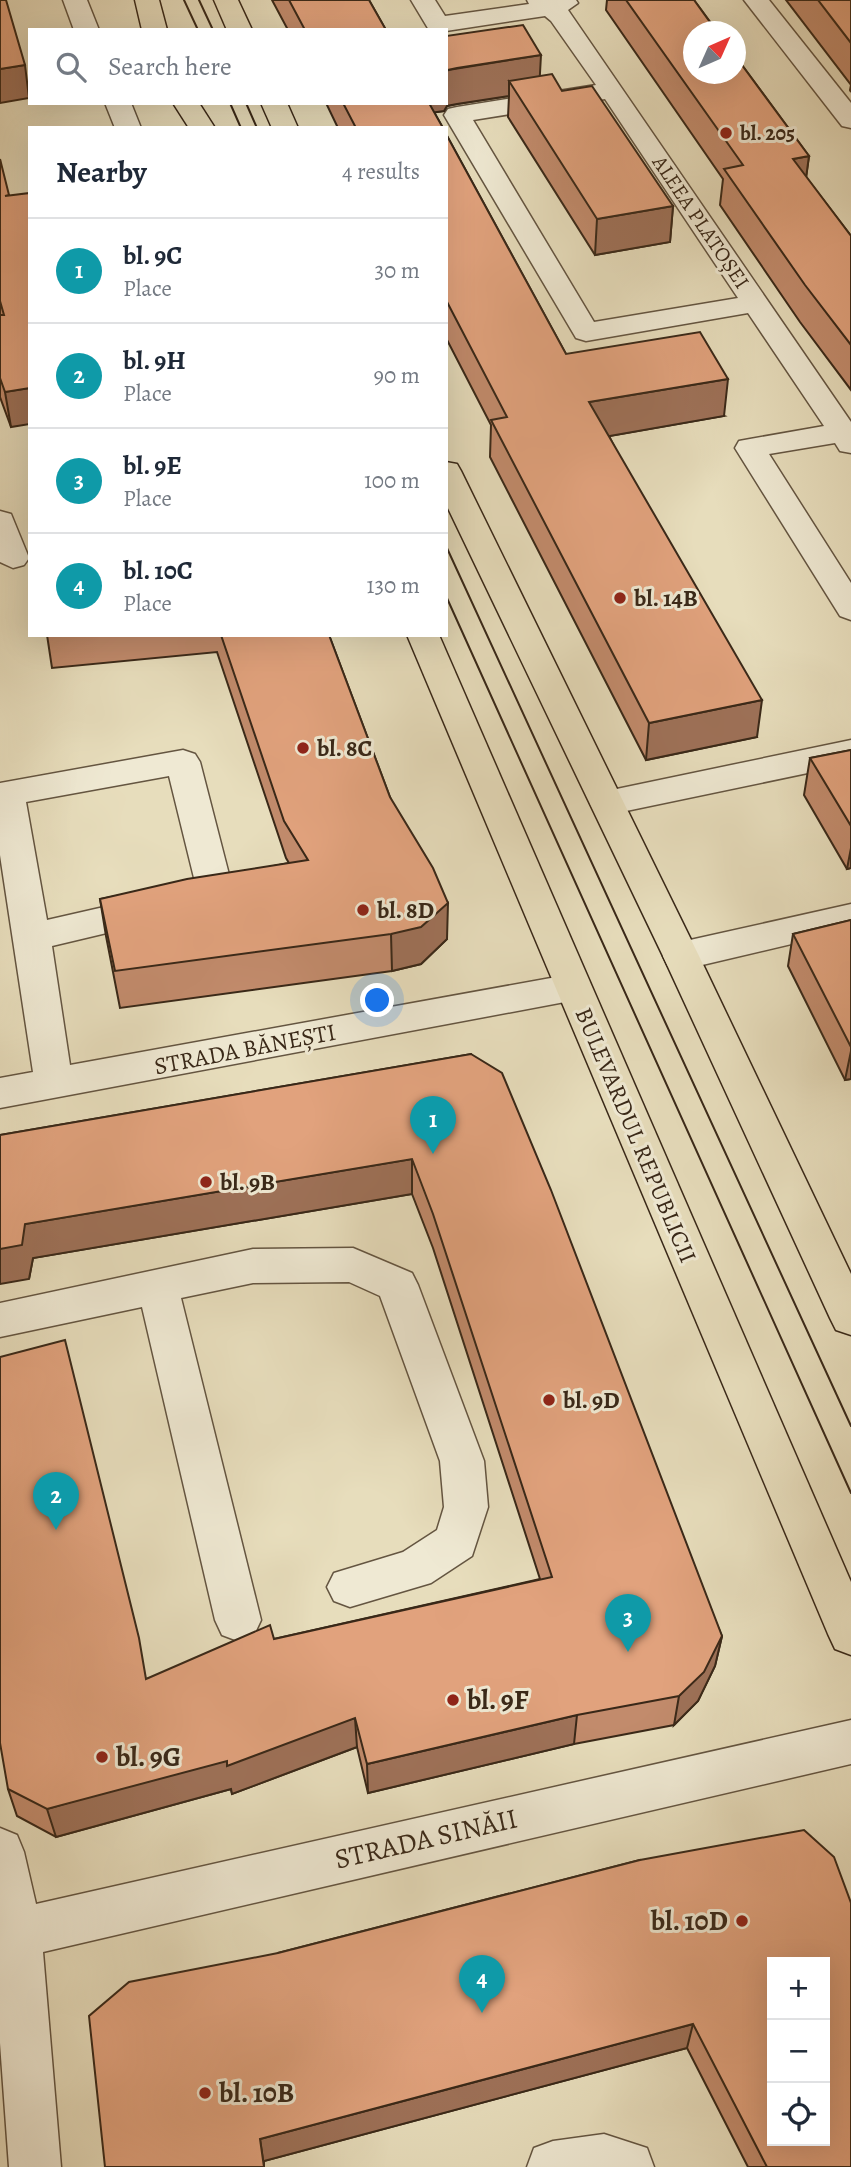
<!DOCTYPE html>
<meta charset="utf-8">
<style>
body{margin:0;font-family:Alegreya,serif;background:#f2f2f3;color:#1f2937}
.controls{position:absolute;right:21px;bottom:21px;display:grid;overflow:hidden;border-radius:0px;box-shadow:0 7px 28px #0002}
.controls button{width:63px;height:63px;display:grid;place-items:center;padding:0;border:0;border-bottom:2px solid #e0e1e3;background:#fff;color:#1f2937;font:35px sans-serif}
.compass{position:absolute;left:683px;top:21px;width:63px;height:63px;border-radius:50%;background:#fff;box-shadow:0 7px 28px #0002;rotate:45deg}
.you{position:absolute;left:378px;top:1001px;width:24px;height:24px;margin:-18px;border:5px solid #fff;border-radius:50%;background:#1a73e8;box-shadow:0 0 0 10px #1a73e833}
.badge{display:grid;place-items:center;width:46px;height:46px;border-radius:50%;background:#8f2418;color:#fff;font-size:23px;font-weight:700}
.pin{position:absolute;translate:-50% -58px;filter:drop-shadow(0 2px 4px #0008)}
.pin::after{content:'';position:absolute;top:37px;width:24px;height:21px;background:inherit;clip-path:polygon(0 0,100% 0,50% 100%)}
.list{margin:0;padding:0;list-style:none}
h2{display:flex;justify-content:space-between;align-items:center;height:91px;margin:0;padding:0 28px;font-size:30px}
h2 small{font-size:23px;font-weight:400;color:#747a83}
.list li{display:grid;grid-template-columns:46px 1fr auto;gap:21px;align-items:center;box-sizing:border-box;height:105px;padding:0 28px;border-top:2px solid #e0e1e3}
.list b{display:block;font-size:26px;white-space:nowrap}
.list p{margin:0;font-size:23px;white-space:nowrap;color:#747a83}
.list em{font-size:23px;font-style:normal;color:#747a83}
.icon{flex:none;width:38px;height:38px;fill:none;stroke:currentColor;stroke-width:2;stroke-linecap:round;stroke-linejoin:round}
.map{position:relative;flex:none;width:851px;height:2167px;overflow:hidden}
.search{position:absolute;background:#fff;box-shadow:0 7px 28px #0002;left:28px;top:28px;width:420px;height:77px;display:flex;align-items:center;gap:18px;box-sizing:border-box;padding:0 24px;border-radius:0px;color:#747a83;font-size:26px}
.panel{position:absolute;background:#fff;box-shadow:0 7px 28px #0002;left:28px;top:126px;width:420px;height:511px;border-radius:0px}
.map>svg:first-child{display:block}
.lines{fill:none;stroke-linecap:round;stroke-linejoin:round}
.minor-casing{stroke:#645541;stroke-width:3}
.major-casing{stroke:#392818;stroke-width:3}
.minor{fill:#efe9d3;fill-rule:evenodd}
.major{fill:#e7ddbc;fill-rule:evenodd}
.tram{stroke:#392818;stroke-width:2}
.wall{fill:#c28b6c;stroke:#392818;stroke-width:2}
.shaded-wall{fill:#9e7158;stroke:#392818;stroke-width:2}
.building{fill:#e1a27d;stroke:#392818;stroke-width:2;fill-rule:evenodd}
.poi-dot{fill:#8f2418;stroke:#efe9d3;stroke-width:2.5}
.labels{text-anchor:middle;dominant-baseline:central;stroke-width:6;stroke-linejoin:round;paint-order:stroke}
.far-poi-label{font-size:21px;font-weight:bold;fill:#392818;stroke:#efe9d3;text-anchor:start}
.far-street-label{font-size:21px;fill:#392818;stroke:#efe9d3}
.poi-label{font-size:24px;font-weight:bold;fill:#392818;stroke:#efe9d3;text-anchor:start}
.street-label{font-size:24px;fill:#392818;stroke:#efe9d3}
.near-poi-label{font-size:28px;font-weight:bold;fill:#392818;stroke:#efe9d3;text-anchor:start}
.near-street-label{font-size:28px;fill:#392818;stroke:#efe9d3}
</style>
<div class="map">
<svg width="851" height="2167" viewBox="0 0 851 2167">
<rect width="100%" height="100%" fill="#e7ddbc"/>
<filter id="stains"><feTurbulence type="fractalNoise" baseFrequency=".00286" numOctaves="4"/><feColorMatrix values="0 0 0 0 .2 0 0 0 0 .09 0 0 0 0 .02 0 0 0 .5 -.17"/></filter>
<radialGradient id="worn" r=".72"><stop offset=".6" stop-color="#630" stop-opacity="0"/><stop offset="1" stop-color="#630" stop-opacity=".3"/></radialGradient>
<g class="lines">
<!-- minor casing -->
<g class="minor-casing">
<g id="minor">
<path d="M63,0H87L99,30H74Z"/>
<path d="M411,0H435L445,16L529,4L527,0H576L578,3L568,10L851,422V453L840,451L835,443L769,454L851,583V620L840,616L735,448L739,441L750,439L824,426L748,313L586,341L576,338L444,115L448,109L457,107L596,85L551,21L545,16L446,31L429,30ZM605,99L738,298L594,322L473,120Z"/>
<path d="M744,0H769L851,103V128L842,126Z"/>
<path d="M105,103H131L141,128H115Z"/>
<path d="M0,511L11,514L29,558L24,565L13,568L0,562Z"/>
<path d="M851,740V764L607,815L595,812L590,803L595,794L607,791Z"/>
<path d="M183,750L195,754L200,762L234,894L229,903L216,907L52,946L70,1065L573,974L586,978L592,988L586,998L0,1108V1078L33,1072L0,855V783ZM169,776L196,886L47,920L26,802Z"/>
<path d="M851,904V930L681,970L668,966L663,956L668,946L681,942Z"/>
<path d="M353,1248L412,1273L418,1285L484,1461L488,1507L472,1556L431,1583L350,1607L334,1601L327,1587L334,1573L403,1552L437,1530L444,1507L440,1461L380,1296L349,1282L253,1283L181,1298L261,1620L254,1635L238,1641L222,1635L215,1620L142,1307L0,1337V1303L253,1249Z"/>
<path d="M851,1720V1764L43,1952L61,2167H9L0,2043V1828L17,1835L24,1852L36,1904Z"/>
<path d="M604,2134L647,2148L654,2167H527L534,2148L553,2141Z"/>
</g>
</g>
<!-- major casing -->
<g class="major-casing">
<g id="major">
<path d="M135,0H159L167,30H142Z"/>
<path d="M214,0H238L252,30H227Z"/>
<path d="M173,103H199L215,128H189Z"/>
<path d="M261,103H287L298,128H272Z"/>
<path d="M446,462L457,464L461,471L699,956L851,1274V1335L836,1330L830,1318L663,956L446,504Z"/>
<path d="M407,635H439L851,1582V1655L835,1649L828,1634Z"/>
</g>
</g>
<!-- minor -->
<use href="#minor" class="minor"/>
<!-- major -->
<use href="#major" class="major"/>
<!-- tram -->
<g class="tram">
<path d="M184,0L198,30"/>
<path d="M199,0L213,30"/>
<path d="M230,103L241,128"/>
<path d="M246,103L257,128"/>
<path d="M446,546L851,1426"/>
<path d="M446,596L851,1493"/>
</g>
</g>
<!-- wall -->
<g class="wall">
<path d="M272,0H369L386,30H288Z"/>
<path d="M607,0H694L809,156L806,177L851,236V390L800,322L720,205L723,179L606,10Z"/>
<path d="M786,0H851V92L850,90L851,85Z"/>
<path d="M446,36L540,76L562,91L673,206L670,242L595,255L508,117L509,96L457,104L447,106L444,111L434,112L443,128H338L326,103H446Z"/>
<path d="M446,134L566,354L724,416L609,436L757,737L646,760L490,457L491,425L446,338Z"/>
<path d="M0,159L11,427L0,397Z"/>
<path d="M47,635H329L390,797L447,939L421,964L392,971L120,1008L106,936L100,899L289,863L286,858L217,652L52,668Z"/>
<path d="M851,750V868L847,869L804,795L810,758Z"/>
<path d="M851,920V1079L845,1080L788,966L793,934Z"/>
<path d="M471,1054L722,1636L715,1666L698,1701L674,1725L574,1744L368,1793L357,1747L232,1794L231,1789L56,1837L17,1816L8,1789L147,1679L274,1639L540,1579L433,1248L412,1194L33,1258L29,1279L0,1135Z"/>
<path d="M640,1860L851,2167H748L687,2048L264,2161L105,2167L278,1953Z"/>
</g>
<!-- shaded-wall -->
<g class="shaded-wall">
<path d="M541,55L539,91L509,81V96L457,104L447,106L444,111L416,115V103H446V72L448,70Z"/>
<path d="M25,65L29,98L0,103V69Z"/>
<path d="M809,156L804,193L793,159Z"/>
<path d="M673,206L670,242L595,255L597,219Z"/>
<path d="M728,379L724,416L587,440L589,402Z"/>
<path d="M30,388V424L11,427L5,392Z"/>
<path d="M762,700L757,737L646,760L649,723Z"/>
<path d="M851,848V868L847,869Z"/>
<path d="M448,903L447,939L421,964L392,971L391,934Z"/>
<path d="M851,1051V1079L845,1080Z"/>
<path d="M412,1159V1194L33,1258L29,1279L0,1284V1249L25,1224Z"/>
<path d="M722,1636L715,1666L698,1701L674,1725L679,1696Z"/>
<path d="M577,1715L574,1744L368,1793L367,1764Z"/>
<path d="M355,1718L357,1747L232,1794L231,1789L56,1837L47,1809Z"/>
<path d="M693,2024L687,2048L264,2161V2167L260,2139Z"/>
</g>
<!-- building -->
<g class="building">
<path d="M0,0H6L25,65L0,69Z"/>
<path d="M289,0H369L386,30H305Z"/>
<path d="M626,0H694L717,32H694V74H736V57L809,156L793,159L851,236V345L805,285L724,169L743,165Z"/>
<path d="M818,0H851V43Z"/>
<path d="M523,25L541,55L457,68L448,70L446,72V36Z"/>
<path d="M552,74L562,91L592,86L673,206L597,219L509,81Z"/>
<path d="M343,103H429L443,128H356Z"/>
<path d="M446,134L566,354L700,332L728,379L589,402L762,700L649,723L491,420L507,417L446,300Z"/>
<path d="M0,159L9,195L5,196L30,193V388L5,392L0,378V315H4L0,301Z"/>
<path d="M221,635H329L390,797L433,868L448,903L421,927L391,934L115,971L100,899L187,879L308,860L284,821Z"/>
<path d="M851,750V826L810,758Z"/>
<path d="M851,920V1047L793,934Z"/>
<path d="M471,1054L502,1073L551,1190L722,1636L704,1672L679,1696L577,1715L367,1764L355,1718L227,1766V1761L47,1809L8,1789L0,1743V1357L65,1340L139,1638L146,1679L270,1625L274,1639L552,1577L433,1214L412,1159L25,1224L22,1245L0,1249V1135Z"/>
<path d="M804,1830L834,1857L851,1903V2167H767L693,2024L260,2139L264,2167H105L89,2016L129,1982L278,1953L640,1860ZM772,1962H825V2141H772Z"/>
</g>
<!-- markers -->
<g class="poi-dot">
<circle cx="726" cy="133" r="7"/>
<circle cx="620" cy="598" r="7"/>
<circle cx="303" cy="748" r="7"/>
<circle cx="363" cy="910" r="7"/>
<circle cx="206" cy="1182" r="7"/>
<circle cx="549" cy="1400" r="7"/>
<circle cx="453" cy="1700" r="7"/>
<circle cx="102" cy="1757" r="7"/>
<circle cx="742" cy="1921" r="7"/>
<circle cx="205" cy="2093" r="7"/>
</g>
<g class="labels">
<!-- far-poi labels -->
<g class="far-poi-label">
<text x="740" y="133">bl. 205</text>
</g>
<!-- far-street labels -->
<g class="far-street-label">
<text transform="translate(701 222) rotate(56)">ALEEA PLATOȘEI</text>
</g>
<!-- poi labels -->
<g class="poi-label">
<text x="634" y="598">bl. 14B</text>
<text x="317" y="748">bl. 8C</text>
<text x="377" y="910">bl. 8D</text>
<text x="220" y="1182">bl. 9B</text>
<text x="563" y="1400">bl. 9D</text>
</g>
<!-- street labels -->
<g class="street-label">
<text transform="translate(245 1049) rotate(-11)">STRADA BĂNEȘTI</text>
<text transform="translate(636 1135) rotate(67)">BULEVARDUL REPUBLICII</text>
</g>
<!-- near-poi labels -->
<g class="near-poi-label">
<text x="467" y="1700">bl. 9F</text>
<text x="116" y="1757">bl. 9G</text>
<text x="728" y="1921" text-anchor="end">bl. 10D</text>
<text x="219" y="2093">bl. 10B</text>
</g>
<!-- near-street labels -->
<g class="near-street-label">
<text transform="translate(426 1839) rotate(-13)">STRADA SINĂII</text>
</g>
</g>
<rect width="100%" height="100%" filter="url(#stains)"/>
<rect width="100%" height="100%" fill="url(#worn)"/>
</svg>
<div class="controls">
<button>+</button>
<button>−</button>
<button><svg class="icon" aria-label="locate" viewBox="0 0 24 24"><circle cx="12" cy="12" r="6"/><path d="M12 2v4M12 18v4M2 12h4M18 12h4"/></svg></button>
</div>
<svg class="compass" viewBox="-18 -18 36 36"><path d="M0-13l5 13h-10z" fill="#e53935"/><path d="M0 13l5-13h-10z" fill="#747a83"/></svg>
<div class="you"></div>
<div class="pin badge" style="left:433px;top:1154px;background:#0f9aa8">1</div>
<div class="pin badge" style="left:56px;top:1530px;background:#0f9aa8">2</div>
<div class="pin badge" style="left:628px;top:1652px;background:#0f9aa8">3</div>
<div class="pin badge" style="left:482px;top:2013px;background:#0f9aa8">4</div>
<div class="search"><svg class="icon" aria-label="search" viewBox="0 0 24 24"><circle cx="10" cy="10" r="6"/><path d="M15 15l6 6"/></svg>Search here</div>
<section class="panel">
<h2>Nearby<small>4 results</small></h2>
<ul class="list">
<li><span class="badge" style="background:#0f9aa8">1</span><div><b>bl. 9C</b><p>Place</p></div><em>30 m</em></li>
<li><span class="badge" style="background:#0f9aa8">2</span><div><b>bl. 9H</b><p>Place</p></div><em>90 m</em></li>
<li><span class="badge" style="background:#0f9aa8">3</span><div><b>bl. 9E</b><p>Place</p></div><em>100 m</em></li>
<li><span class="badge" style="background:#0f9aa8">4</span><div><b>bl. 10C</b><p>Place</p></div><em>130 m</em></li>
</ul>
</section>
</div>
